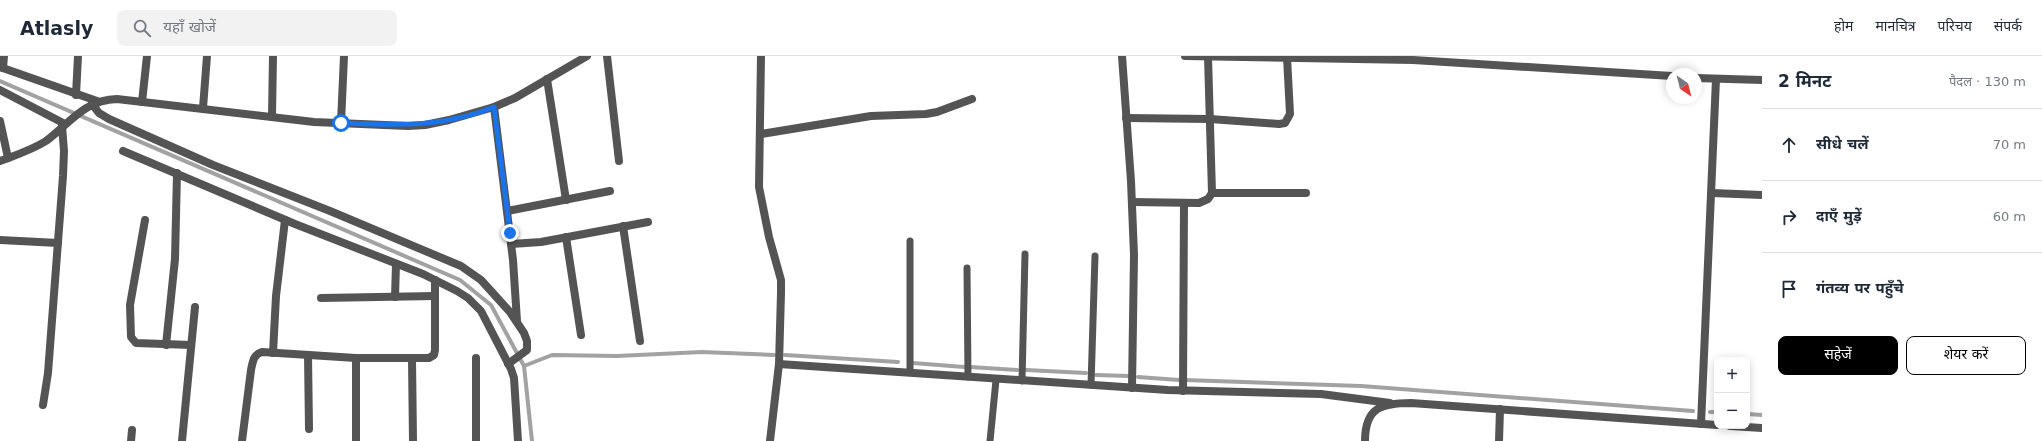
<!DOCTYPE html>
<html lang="hi">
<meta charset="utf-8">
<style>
body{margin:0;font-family:"DejaVu Sans","Noto Sans Devanagari",sans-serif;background:#f2f2f3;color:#1f2937}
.controls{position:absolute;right:12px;bottom:12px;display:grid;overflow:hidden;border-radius:8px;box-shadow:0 2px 10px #0003}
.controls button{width:36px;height:36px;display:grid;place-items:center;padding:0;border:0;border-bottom:1px solid #e0e1e3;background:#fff;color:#1f2937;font:20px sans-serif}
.compass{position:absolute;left:1666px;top:12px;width:36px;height:36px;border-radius:50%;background:#fff;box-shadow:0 2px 10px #0003;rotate:145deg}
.stop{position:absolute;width:12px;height:12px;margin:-9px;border:3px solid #1a73e8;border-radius:50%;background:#fff}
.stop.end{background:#1a73e8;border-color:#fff;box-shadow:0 1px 4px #0008}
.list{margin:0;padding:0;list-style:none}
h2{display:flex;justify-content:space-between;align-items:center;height:52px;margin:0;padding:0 16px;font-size:17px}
h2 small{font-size:13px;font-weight:400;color:#747a83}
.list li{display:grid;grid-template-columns:26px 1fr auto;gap:12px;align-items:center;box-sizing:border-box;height:72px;padding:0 16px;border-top:1px solid #e0e1e3}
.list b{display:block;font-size:15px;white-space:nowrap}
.list em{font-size:13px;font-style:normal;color:#747a83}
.actions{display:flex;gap:8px;padding:12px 16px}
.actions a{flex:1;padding:9px 0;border:1px solid #000;border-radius:8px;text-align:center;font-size:14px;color:#000}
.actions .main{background:#000;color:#fff}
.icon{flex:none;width:22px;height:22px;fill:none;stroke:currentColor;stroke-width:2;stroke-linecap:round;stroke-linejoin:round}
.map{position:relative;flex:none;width:1762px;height:385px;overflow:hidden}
header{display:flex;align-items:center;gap:24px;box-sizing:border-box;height:56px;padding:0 20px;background:#fff;border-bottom:1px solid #e0e1e3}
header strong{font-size:19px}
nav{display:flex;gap:22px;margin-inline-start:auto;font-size:14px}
.search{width:280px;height:36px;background:#f2f2f3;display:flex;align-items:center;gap:10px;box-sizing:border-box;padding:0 14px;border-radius:8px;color:#747a83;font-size:15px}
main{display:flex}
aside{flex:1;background:#fff}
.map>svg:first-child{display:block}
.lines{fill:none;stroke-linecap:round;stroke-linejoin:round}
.stream{stroke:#a2a2a2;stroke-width:4}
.service{stroke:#545454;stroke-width:7}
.minor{stroke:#545454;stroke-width:8}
.tertiary{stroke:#545454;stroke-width:8}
.route{stroke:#1a73e8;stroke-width:5}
</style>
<header>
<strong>Atlasly</strong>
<div class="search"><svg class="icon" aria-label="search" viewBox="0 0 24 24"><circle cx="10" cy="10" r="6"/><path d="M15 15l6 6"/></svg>यहाँ खोजें</div>
<nav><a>होम</a><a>मानचित्र</a><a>परिचय</a><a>संपर्क</a></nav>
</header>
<main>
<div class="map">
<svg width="1762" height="385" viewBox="0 0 1762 385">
<rect width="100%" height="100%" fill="#fff"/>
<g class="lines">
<!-- stream -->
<g class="stream">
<path d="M0,25L460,224L491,249L524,310L532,385"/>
<path d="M785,299L898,306"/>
<path d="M913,307L964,311"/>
<path d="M524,310L552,299L617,300L702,296L774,299"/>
<path d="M970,311L1017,314"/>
<path d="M1026,314L1086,317"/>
<path d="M1096,319L1128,320"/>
<path d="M1138,321L1179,324"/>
<path d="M1185,324L1361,330L1693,355"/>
<path d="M1710,356H1717"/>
<path d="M1747,358L1762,359"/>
</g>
<!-- service -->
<g class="service">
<path d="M967,212L968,321"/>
<path d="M910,316V185"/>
<path d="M1022,325L1025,198"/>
<path d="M1091,329L1095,200"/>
<path d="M990,385L996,324"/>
</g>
<!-- minor -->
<g class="minor">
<path d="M607,0L619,105"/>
<path d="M761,0L759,131L769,181L781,224V237L779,308L770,385"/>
<path d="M1122,0L1131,125L1134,199L1132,332"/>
<path d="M1185,0L1413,4L1672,20"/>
<path d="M0,11L97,45"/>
<path d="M3,12L4,0"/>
<path d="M1696,22L1762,24"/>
<path d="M547,23L566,144"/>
<path d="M0,34L65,68"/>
<path d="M76,39L78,0"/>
<path d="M142,46L147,0"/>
<path d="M92,48L99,57L109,63L213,109L330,155L461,210L481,224L510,256L524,277L527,285V294L508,308"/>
<path d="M494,51L513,204L517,265"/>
<path d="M203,52L207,0"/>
<path d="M272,60L273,0"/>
<path d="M1126,62L1210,63L1279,68L1285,67L1290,58L1287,1"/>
<path d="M0,65L8,102"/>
<path d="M341,67L344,0"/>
<path d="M761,78L871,60L926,58L937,56L972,43"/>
<path d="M123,95L295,168L423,218L457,235L468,242L481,255L511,313L514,322L518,385"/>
<path d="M1212,137H1306"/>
<path d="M1712,137L1762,139"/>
<path d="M1132,146L1199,147L1208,143L1212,137L1208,1"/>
<path d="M507,155L610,135"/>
<path d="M145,164L130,249L131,281L136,287L191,289"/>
<path d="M623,170L640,285"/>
<path d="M566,181L581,279"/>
<path d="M0,184L58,187"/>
<path d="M511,188L541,186L648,166"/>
<path d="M395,241L396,208"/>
<path d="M321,242L435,240"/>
<path d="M166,289L175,203L177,117"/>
<path d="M273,297L276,240L285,164"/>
<path d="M308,299L309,373"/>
<path d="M356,302V385"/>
<path d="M476,302V385"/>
<path d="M412,303L413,385"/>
<path d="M779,308L1168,334L1321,338L1390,347"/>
<path d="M1183,335L1184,147"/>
<path d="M43,349L48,317L63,120L64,95L62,70"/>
<path d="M1701,368L1716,23"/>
<path d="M1730,370L1762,372"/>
<path d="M131,385L132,374"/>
<path d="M182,385L195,251"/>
<path d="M242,385L251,314C253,305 253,299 262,296L356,302H429L434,299L435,294V224"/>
<path d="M1365,385C1365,351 1382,347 1411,347L1717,369"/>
<path d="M1499,385L1500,353"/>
</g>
<!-- tertiary -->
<path class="tertiary" d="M0,105C16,99 32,94 46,85C70,67 84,44 117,43L314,66L408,70L425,69L449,64L494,51L515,42L587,0"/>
</g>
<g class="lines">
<!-- route -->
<path class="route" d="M341,67C395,69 443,72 494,51L510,177"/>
</g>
</svg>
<div class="controls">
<button>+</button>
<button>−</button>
</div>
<svg class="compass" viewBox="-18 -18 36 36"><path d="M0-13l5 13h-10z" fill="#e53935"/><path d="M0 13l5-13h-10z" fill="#747a83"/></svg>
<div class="stop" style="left:341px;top:67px"></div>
<div class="stop end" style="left:510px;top:177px"></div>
</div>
<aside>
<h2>2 मिनट<small>पैदल · 130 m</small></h2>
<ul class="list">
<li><svg class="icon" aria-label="ahead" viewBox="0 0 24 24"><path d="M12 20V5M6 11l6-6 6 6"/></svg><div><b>सीधे चलें</b></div><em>70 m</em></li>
<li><svg class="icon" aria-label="right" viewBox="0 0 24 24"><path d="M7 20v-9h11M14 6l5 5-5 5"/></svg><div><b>दाएँ मुड़ें</b></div><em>60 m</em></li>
<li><svg class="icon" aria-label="arrive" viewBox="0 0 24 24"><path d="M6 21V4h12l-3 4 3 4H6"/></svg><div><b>गंतव्य पर पहुँचे</b></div></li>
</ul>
<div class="actions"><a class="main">सहेजें</a><a>शेयर करें</a></div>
</aside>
</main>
